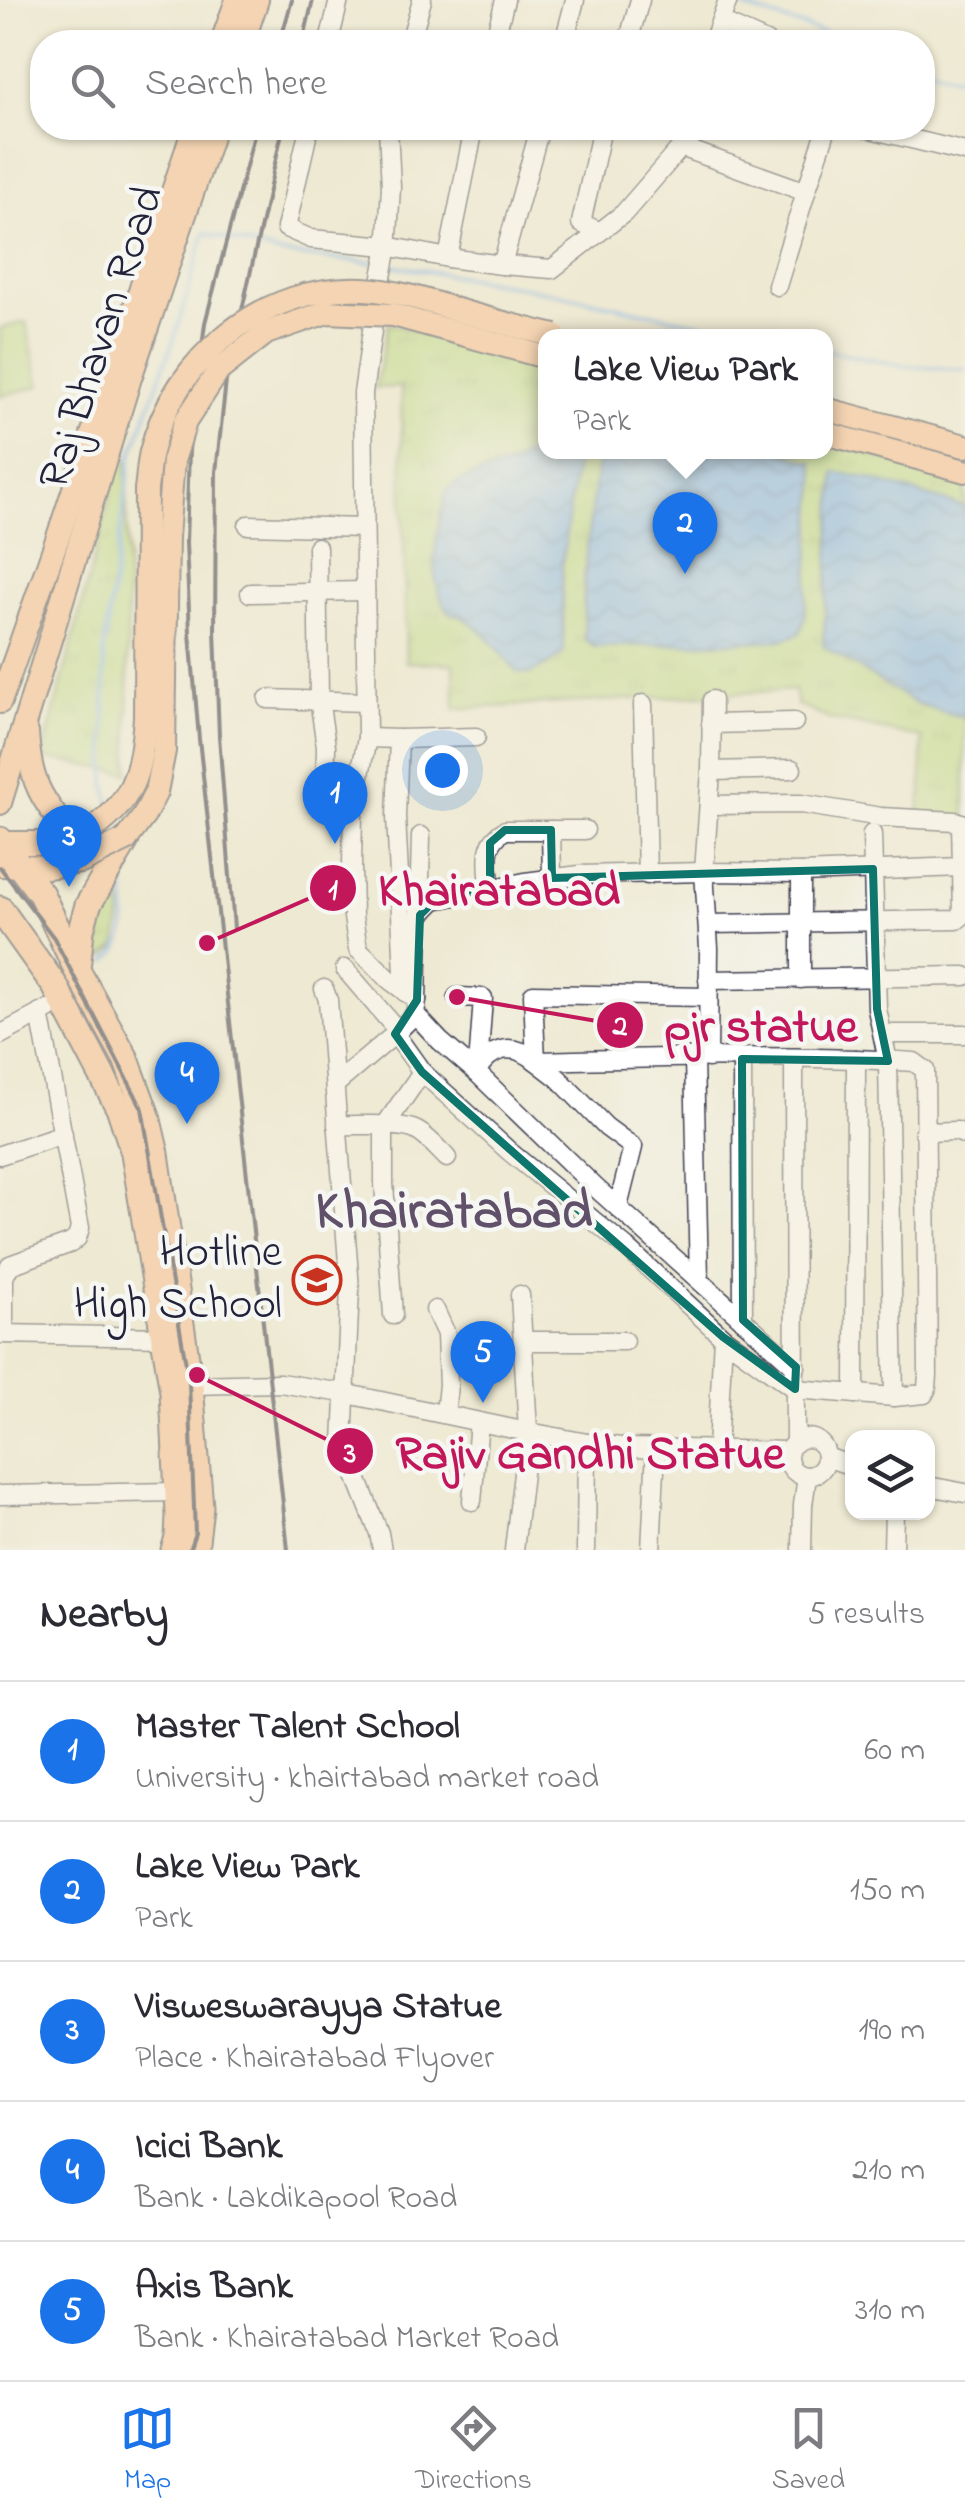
<!DOCTYPE html>
<meta charset="utf-8">
<style>
body{margin:0;font-family:"Indie Flower",sans-serif;background:#f7f7f7;color:#2b2b33}
.controls{position:absolute;right:30px;bottom:30px;display:grid;overflow:hidden;border-radius:20px;box-shadow:0 2px 8px #0004}
.controls button{width:90px;height:90px;display:grid;place-items:center;padding:0;border:0;border-bottom:2px solid #e1e1e2;background:#fff;color:#2b2b33;font:50px sans-serif}
.you{position:absolute;left:442px;top:770px;width:35px;height:35px;margin:-25px;border:8px solid #fff;border-radius:50%;background:#1a73e8;box-shadow:0 0 0 15px #1a73e833}
.badge{display:grid;place-items:center;width:65px;height:65px;border-radius:50%;background:#1a73e8;color:#fff;font-size:32px;font-weight:700}
.pin{position:absolute;translate:-50% -82px;filter:drop-shadow(0 2px 5px #0008)}
.pin::after{content:'';position:absolute;top:52px;width:35px;height:30px;background:inherit;clip-path:polygon(0 0,100% 0,50% 100%)}
.popup{position:absolute;left:538px;top:329px;width:295px;height:130px;box-sizing:border-box;display:grid;place-content:center;border-radius:20px;background:#fff;filter:drop-shadow(0 2px 8px #0005);font-size:32px;white-space:nowrap;color:#7c7c81}
.popup b{font-size:38px;color:#2b2b33}
.popup::after{content:'';position:absolute;left:50%;top:100%;margin-left:-20px;border:20px solid transparent;border-top-color:#fff}
.list{margin:0;padding:0;list-style:none}
h2{display:flex;justify-content:space-between;align-items:center;height:130px;margin:0;padding:0 40px;font-size:42px}
h2 small{font-size:32px;font-weight:400;color:#7c7c81}
.list li{display:grid;grid-template-columns:65px 1fr auto;gap:30px;align-items:center;box-sizing:border-box;height:140px;padding:0 40px;border-top:2px solid #e1e1e2}
.list b{display:block;font-size:38px;white-space:nowrap}
.list p{margin:0;font-size:32px;white-space:nowrap;color:#7c7c81}
.list em{font-size:32px;font-style:normal;color:#7c7c81}
.icon{flex:none;width:55px;height:55px;fill:none;stroke:currentColor;stroke-width:2;stroke-linecap:round;stroke-linejoin:round}
.map{position:relative;flex:none;width:965px;height:1550px;overflow:hidden}
.search{position:absolute;background:#fff;box-shadow:0 2px 8px #0004;left:30px;right:30px;top:30px;height:110px;display:flex;align-items:center;gap:25px;box-sizing:border-box;padding:0 35px;border-radius:40px;color:#7c7c81;font-size:38px}
.sheet{height:830px;background:#fff}
nav{display:flex;justify-content:space-around;align-items:center;box-sizing:border-box;height:140px;border-top:2px solid #e1e1e2;background:#fff;font-size:28px;color:#7c7c81}
nav a{display:grid;justify-items:center;gap:5px}
nav .on{color:#1a73e8}
.map>svg:first-child{display:block}
.grass{fill:url(#grass-tufts);stroke:#6c7c5c;stroke-width:2.5}
.garden{fill:#b7d77e;stroke:#6c7c5c;stroke-width:2.5}
.water{fill:url(#water-waves);stroke:#4f6a92;stroke-width:2.5}
.lines{fill:none;stroke-linecap:round;stroke-linejoin:round}
.stream{stroke:#7cb1ea;stroke-width:4}
.minor-casing{stroke:#414052;stroke-width:21}
.major-casing{stroke:#414052;stroke-width:26}
.highway-casing{stroke:#414052;stroke-width:29}
.minor{stroke:#fff;stroke-width:18}
.major{stroke:#fabb8c;stroke-width:22}
.highway{stroke:#fabb8c;stroke-width:25}
.rail{stroke:#22223b;stroke-width:4}
.major-bridge-casing{stroke:#414052;stroke-width:26;stroke-linecap:butt}
.major-bridge{stroke:#fabb8c;stroke-width:22}
.marked{fill:none;stroke:#0f766e;stroke-width:8;stroke-linejoin:round}
.labels{text-anchor:middle;dominant-baseline:central;stroke-width:9;stroke-linejoin:round;paint-order:stroke}
.street-label{font-size:45px;fill:#22223b;stroke:#f6f6f2}
.poi-label{font-size:45px;fill:#22223b;stroke:#f6f6f2;text-anchor:end}
.district-label{font-size:55px;font-weight:bold;fill:#615069;stroke:#f6f6f2}
.leader{fill:none;stroke:#c2185b;stroke-width:4}
.callout-dot{fill:#c2185b;stroke:#f6f6f2;stroke-width:4}
.mark-label{font-size:30px;text-anchor:middle;font-weight:bold;fill:#fff}
.callout-label{font-size:48px;text-anchor:middle;font-weight:bold;fill:#c2185b;stroke:#f6f6f2;stroke-width:9;stroke-linejoin:round;paint-order:stroke}
</style>
<div class="map">
<svg width="965" height="1550" viewBox="0 0 965 1550">
<defs>
<pattern id="grass-tufts" width="24" height="20" patternUnits="userSpaceOnUse" patternTransform="scale(2.5)"><rect width="24" height="20" fill="#b7d77e"/><path d="M3 7l-1-3M5 7V3M7 7l1-3M15 17l-1-3M17 17v-4M19 17l1-3" fill="none" stroke="#9db86e"/></pattern>
<pattern id="water-waves" width="16" height="10" patternUnits="userSpaceOnUse" patternTransform="scale(2.5)"><rect width="16" height="10" fill="#7cb1ea"/><path d="M0 5q4-4 8 0t8 0" fill="none" stroke="#6590bf"/></pattern>
</defs>
<rect width="100%" height="100%" fill="#f6f6f2"/>
<filter id="ink" filterUnits="userSpaceOnUse"><feTurbulence type="fractalNoise" baseFrequency=".01" numOctaves="2"/><feDisplacementMap in="SourceGraphic" scale="20" xChannelSelector="R" yChannelSelector="G"/><feConvolveMatrix kernelMatrix="1 2 1 2 8 2 1 2 1" color-interpolation-filters="sRGB"/></filter>
<filter id="wash" filterUnits="userSpaceOnUse"><feTurbulence type="fractalNoise" baseFrequency=".0048" numOctaves="4" result="noise"/><feDisplacementMap in="SourceGraphic" scale="40" xChannelSelector="R" yChannelSelector="G"/><feGaussianBlur stdDeviation="2.25" result="paint"/><feColorMatrix in="noise" values="0 0 0 0 0 0 0 0 0 0 0 0 0 0 0 0 0 1.4 0 .05"/><feComposite in="paint" operator="in"/></filter>
<g filter="url(#wash)">
<rect width="100%" height="100%" fill="#eee9d2"/>
<!-- grass -->
<g class="grass">
<path d="M388,324L545,364V452H825V441L870,454L965,486V825L917,820L922,794V738L829,719L797,705L794,690L455,709L454,664L406,662L401,387L375,388Z"/>
<path d="M126,435L129,773L42,758Z"/>
<path d="M119,883L122,913L116,947L101,959L97,926Z"/>
</g>
<!-- garden -->
<path class="garden" d="M26,322L40,386L0,396V328Z"/>
<!-- water -->
<g class="water">
<path d="M545,422V452H577L562,565L564,651C556,663 542,666 530,674L516,672C500,651 477,618 450,613C423,579 438,528 447,489L464,479L512,464L528,453Z"/>
<path d="M599,452H780L813,462L816,481L805,615L800,633L782,640L594,647L585,639C580,575 591,514 599,452Z"/>
<path d="M835,472L866,478L965,507V718L915,703L823,646Z"/>
</g>
<g class="lines">
<!-- stream -->
<g class="stream">
<path d="M739,6L853,42"/>
<path d="M922,65L965,79"/>
<path d="M391,265L529,288L760,336"/>
<path d="M825,350L899,365L965,370"/>
<path d="M110,804L106,783L104,649L131,457L175,336L205,233L281,254L377,263"/>
<path d="M107,961C111,957 115,954 118,949C130,931 125,888 121,867"/>
</g>
</g>
</g>
<g filter="url(#ink)">
<g class="lines">
<!-- minor casing -->
<g class="minor-casing">
<g id="minor">
<path d="M721,22L766,42"/>
<path d="M329,42L339,0"/>
<path d="M410,42L422,0"/>
<path d="M494,42L505,0"/>
<path d="M564,42L575,0"/>
<path d="M628,42L640,0"/>
<path d="M713,42L728,0"/>
<path d="M309,128L286,228L311,239L387,246L448,258L474,128"/>
<path d="M866,128L965,152"/>
<path d="M681,147L806,192L777,286"/>
<path d="M806,192L827,128"/>
<path d="M598,231L581,223L602,128"/>
<path d="M448,258L502,265L540,128"/>
<path d="M502,265L552,269L624,213L681,147L687,128"/>
<path d="M248,525L364,528"/>
<path d="M317,547L319,699L326,746L325,810L353,812"/>
<path d="M250,593L365,591"/>
<path d="M268,699L366,702"/>
<path d="M643,704L647,875"/>
<path d="M711,724L794,722"/>
<path d="M367,738L399,739L476,737"/>
<path d="M399,739L396,817L405,992"/>
<path d="M711,771L792,769"/>
<path d="M709,805L801,804L881,817L955,821L965,824"/>
<path d="M551,830L552,878"/>
<path d="M872,834L877,1009L888,1061L894,1397"/>
<path d="M490,888C489,864 482,844 505,830H585"/>
<path d="M420,915L435,900L525,882L580,875L704,872L801,873L962,867"/>
<path d="M708,924L957,920L963,915L961,823"/>
<path d="M345,969L398,1031"/>
<path d="M801,979V873"/>
<path d="M708,980L965,976"/>
<path d="M324,989L328,1000L350,1289L343,1443L379,1533L382,1550"/>
<path d="M457,997L483,998L478,1067"/>
<path d="M417,1000L421,836"/>
<path d="M415,1014L440,1041L476,1072L596,1188L796,1367"/>
<path d="M395,1034L422,1072L510,1152L626,1247L723,1337L795,1389L894,1397L924,1394L927,1388L928,1375L925,1070L914,1062C788,1054 662,1058 536,1061C514,1042 491,1046 476,1072"/>
<path d="M883,1034H965"/>
<path d="M0,1035L49,1009"/>
<path d="M694,1058L699,1279"/>
<path d="M708,1058L709,948L704,872L711,771L712,700"/>
<path d="M742,1059L743,1320"/>
<path d="M794,1059L795,1442"/>
<path d="M336,1084L395,1034L415,1014L417,1000L391,981L358,949L353,917L352,866L353,812L367,738L363,393L373,324L387,251L391,187L388,128"/>
<path d="M337,1125C358,1126 401,1122 417,1131C428,1137 438,1149 447,1158"/>
<path d="M924,1132L957,1131L965,1135"/>
<path d="M0,1155L63,1134"/>
<path d="M618,1207L633,1147L606,1127L558,1078L536,1061L533,994L707,997"/>
<path d="M435,1310L446,1334L448,1385L445,1414"/>
<path d="M393,1315L384,1183V1127L422,1072"/>
<path d="M4,1333V1277L10,1265L71,1243L77,1238L80,1228L40,1013"/>
<path d="M0,1334L164,1337"/>
<path d="M523,1341H624"/>
<path d="M190,1385L280,1383L343,1393L513,1429L587,1443L629,1448L788,1451"/>
<path d="M855,1394L856,1059"/>
<circle cx="807" cy="1457" r="19"/>
<path d="M717,1450L723,1337"/>
<path d="M826,1457L852,1466"/>
<path d="M928,1486L965,1493"/>
<path d="M0,1495L178,1492"/>
<path d="M472,1501L479,1422"/>
<path d="M514,1550L528,1431L520,1295"/>
<path d="M586,1550L587,1443"/>
<path d="M651,1550L656,1449"/>
<path d="M802,1550L803,1505L807,1476"/>
<path d="M893,1550L894,1512"/>
</g>
</g>
<!-- major casing -->
<g class="major-casing">
<g id="major">
<path d="M222,42L237,0"/>
<path d="M243,42L257,0"/>
<path d="M825,409L965,446"/>
<path d="M825,433L965,471"/>
<path d="M0,702L59,534L194,128"/>
<path d="M27,733C30,785 42,799 73,838"/>
<path d="M0,803L130,378L214,128"/>
<path d="M2,843H45L83,835"/>
<path d="M0,865L49,867L81,862"/>
</g>
</g>
<!-- highway casing -->
<g class="highway-casing">
<g id="highway">
<path d="M0,840L41,894L77,970L126,1059L147,1116L156,1154L190,1385L200,1507L195,1550"/>
<path d="M0,909L55,986L120,1110L134,1153L173,1392L179,1515L178,1538L174,1550"/>
<path d="M77,970L81,930L88,905L126,840"/>
</g>
</g>
<!-- minor -->
<use href="#minor" class="minor"/>
<!-- major -->
<use href="#major" class="major"/>
<!-- highway -->
<use href="#highway" class="highway"/>
<!-- rail -->
<g class="rail">
<path d="M280,42L292,0"/>
<path d="M303,42L313,0"/>
<path d="M256,128L205,323L189,450L186,543L190,633L199,739L288,1550"/>
<path d="M0,867L54,938L142,1108L189,1382L195,1533L189,1550"/>
<path d="M234,928L219,736L215,631L216,472L226,381L283,128"/>
</g>
<!-- major-bridge casing -->
<g class="major-bridge-casing">
<g id="major-bridge">
<path d="M85,834C134,804 141,771 145,717L146,489C148,477 148,464 151,452C173,358 266,283 364,289C400,291 433,303 467,313C496,321 526,329 555,336"/>
<path d="M81,862L126,840L144,816L156,792L164,751L167,537L173,461L185,422L219,370L266,333L327,312L393,315L545,357"/>
</g>
</g>
<!-- major-bridge -->
<use href="#major-bridge" class="major-bridge"/>
</g>
</g>
<!-- marked area -->
<path d="M0 0H965V1550H0ZM505,830H551L552,878L873,869L877,1009L888,1061L742,1059L743,1320L796,1367L795,1389L723,1337L422,1072L395,1034L417,1000L420,915L435,900L490,888V843Z" fill="#eee9d2" fill-opacity=".55" fill-rule="evenodd"/>
<path class="marked" d="M505,830H551L552,878L873,869L877,1009L888,1061L742,1059L743,1320L796,1367L795,1389L723,1337L422,1072L395,1034L417,1000L420,915L435,900L490,888V843Z"/>
<!-- icons -->
<defs>
<g id="university-ring" transform="scale(2.5)"><circle r="9.5" fill="#f6f6f2" stroke="#c8321e" stroke-width="1.5"/><path d="M0-5L7-2L0 1L-7-2ZM-4 1L0 2.5L4 1V4Q0 6-4 4Z" fill="#c8321e"/></g>
</defs>
<g fill-rule="evenodd">
<use href="#university-ring" x="317" y="1280"/>
</g>
<g class="labels">
<!-- street labels -->
<g class="street-label">
<text transform="translate(103 338) rotate(-72)">Raj Bhavan Road</text>
</g>
<!-- poi labels -->
<g class="poi-label">
<text x="282" y="1254">Hotline<tspan x="282" dy="52">High School</tspan></text>
</g>
<!-- district labels -->
<g class="district-label">
<text x="454" y="1214">Khairatabad</text>
</g>
</g>
<!-- callouts -->
<path class="leader" d="M207 943L333 888M457 997L620 1025M197 1375L350 1451"/>
<g class="callout-dot">
<circle cx="207" cy="943" r="10"/>
<circle cx="457" cy="997" r="10"/>
<circle cx="197" cy="1375" r="10"/>
<circle cx="333" cy="888" r="25"/>
<circle cx="620" cy="1025" r="25"/>
<circle cx="350" cy="1451" r="25"/>
</g>
<g class="mark-label">
<text x="333" y="899">1</text>
<text x="620" y="1035">2</text>
<text x="350" y="1462">3</text>
</g>
<g class="callout-label">
<text x="499" y="905">Khairatabad</text>
<text x="761" y="1041">pjr statue</text>
<text x="590" y="1468">Rajiv Gandhi Statue</text>
</g>
</svg>
<div class="controls">
<button><svg class="icon" aria-label="layers" viewBox="0 0 24 24"><path d="M12 4l9 5-9 5-9-5zM3 14l9 5 9-5"/></svg></button>
</div>
<div class="you"></div>
<div class="pin badge" style="left:335px;top:844px">1</div>
<div class="pin badge" style="left:685px;top:574px">2</div>
<div class="popup"><b>Lake View Park</b>Park</div>
<div class="pin badge" style="left:69px;top:887px">3</div>
<div class="pin badge" style="left:187px;top:1124px">4</div>
<div class="pin badge" style="left:483px;top:1403px">5</div>
<div class="search"><svg class="icon" aria-label="search" viewBox="0 0 24 24"><circle cx="10" cy="10" r="6"/><path d="M15 15l6 6"/></svg>Search here</div>
</div>
<section class="sheet">
<h2>Nearby<small>5 results</small></h2>
<ul class="list">
<li><span class="badge">1</span><div><b>Master Talent School</b><p>University · khairtabad market road</p></div><em>60 m</em></li>
<li><span class="badge">2</span><div><b>Lake View Park</b><p>Park</p></div><em>150 m</em></li>
<li><span class="badge">3</span><div><b>Visweswarayya Statue</b><p>Place · Khairatabad Flyover</p></div><em>190 m</em></li>
<li><span class="badge">4</span><div><b>Icici Bank</b><p>Bank · Lakdikapool Road</p></div><em>210 m</em></li>
<li><span class="badge">5</span><div><b>Axis Bank</b><p>Bank · Khairatabad Market Road</p></div><em>310 m</em></li>
</ul>
</section>
<nav>
<a class="on"><svg class="icon" aria-label="map" viewBox="0 0 24 24"><path d="M3 6l6-2 6 2 6-2v14l-6 2-6-2-6 2zM9 4v14M15 6v14"/></svg>Map</a>
<a><svg class="icon" aria-label="directions" viewBox="0 0 24 24"><path d="M12 3l9 9-9 9-9-9zM9 14v-3h6M13 9l2 2-2 2"/></svg>Directions</a>
<a><svg class="icon" aria-label="saved" viewBox="0 0 24 24"><path d="M7 4h10v16l-5-4-5 4z"/></svg>Saved</a>
</nav>
